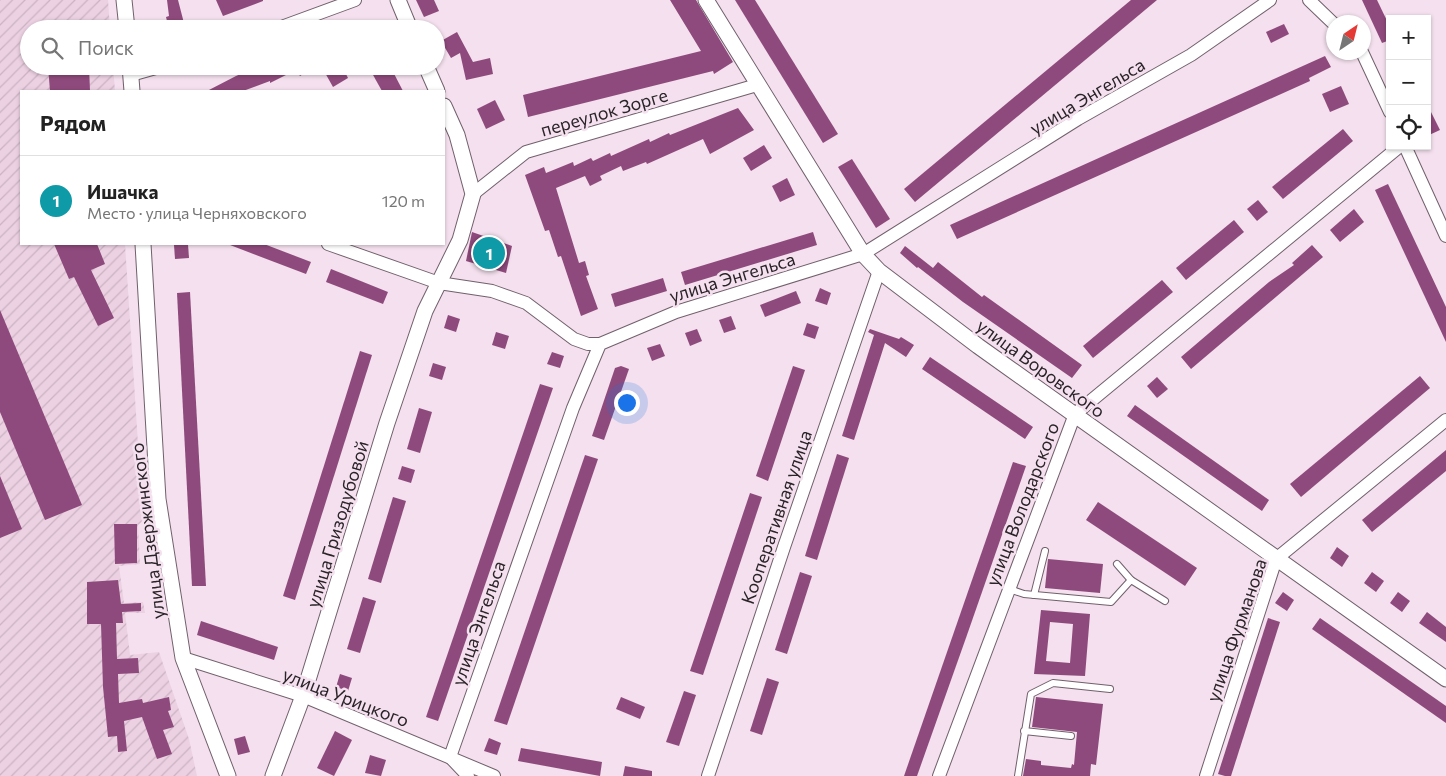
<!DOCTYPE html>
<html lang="ru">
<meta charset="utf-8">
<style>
body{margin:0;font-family:Commissioner,sans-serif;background:#f2f2f2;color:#222}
.controls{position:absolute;right:15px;top:15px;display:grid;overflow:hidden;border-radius:0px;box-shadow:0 1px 4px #0004}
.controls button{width:45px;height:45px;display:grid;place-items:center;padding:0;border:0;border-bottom:1px solid #e0e0e0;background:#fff;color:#222;font:25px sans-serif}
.compass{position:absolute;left:1326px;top:15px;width:45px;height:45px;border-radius:50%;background:#fff;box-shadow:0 1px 4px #0004;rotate:35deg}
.you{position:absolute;left:626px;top:402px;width:18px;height:18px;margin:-12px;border:4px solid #fff;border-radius:50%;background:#1a73e8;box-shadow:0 0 0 8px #1a73e833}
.badge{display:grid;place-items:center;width:32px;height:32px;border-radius:50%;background:#1a73e8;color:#fff;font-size:16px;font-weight:700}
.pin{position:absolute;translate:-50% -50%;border:2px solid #fff;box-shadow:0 1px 5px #0006}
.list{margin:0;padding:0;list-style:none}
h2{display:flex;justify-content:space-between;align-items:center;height:65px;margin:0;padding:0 20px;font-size:21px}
h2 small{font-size:16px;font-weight:400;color:#767676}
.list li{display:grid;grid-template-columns:32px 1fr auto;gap:15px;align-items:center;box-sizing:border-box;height:90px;padding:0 20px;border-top:1px solid #e0e0e0}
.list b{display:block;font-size:19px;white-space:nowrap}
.list p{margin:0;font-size:16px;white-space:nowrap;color:#767676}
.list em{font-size:16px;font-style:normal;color:#767676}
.icon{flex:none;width:28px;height:28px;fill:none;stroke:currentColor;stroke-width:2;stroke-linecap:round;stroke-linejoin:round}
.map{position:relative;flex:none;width:1446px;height:776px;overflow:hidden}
.search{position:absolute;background:#fff;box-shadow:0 1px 4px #0004;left:20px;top:20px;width:425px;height:55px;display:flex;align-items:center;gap:12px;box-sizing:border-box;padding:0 18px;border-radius:28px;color:#767676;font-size:19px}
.panel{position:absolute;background:#fff;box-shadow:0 1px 4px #0004;left:20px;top:90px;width:425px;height:155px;border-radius:0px}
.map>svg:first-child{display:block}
.industrial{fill:url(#industrial-furrows)}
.building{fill:#8e4a7c;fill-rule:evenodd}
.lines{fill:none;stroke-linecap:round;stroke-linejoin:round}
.service-casing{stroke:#71606b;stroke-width:8}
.minor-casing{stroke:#71606b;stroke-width:14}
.tertiary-casing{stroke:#71606b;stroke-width:17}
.service{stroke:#fff;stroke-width:6}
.minor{stroke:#fff;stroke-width:12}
.tertiary{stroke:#fff;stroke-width:15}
.labels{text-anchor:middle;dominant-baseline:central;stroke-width:5;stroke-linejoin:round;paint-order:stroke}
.street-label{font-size:18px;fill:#2a2328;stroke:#f4e0ee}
</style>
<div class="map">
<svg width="1446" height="776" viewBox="0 0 1446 776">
<defs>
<pattern id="industrial-furrows" width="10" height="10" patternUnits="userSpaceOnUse" patternTransform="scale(1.25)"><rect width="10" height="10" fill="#ecd1e3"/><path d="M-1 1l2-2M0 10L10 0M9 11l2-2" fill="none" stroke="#cbb3c3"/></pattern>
</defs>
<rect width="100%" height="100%" fill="#f4e0ee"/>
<!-- industrial -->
<path class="industrial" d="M0,0H108L110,29H29V66H113L115,91H21V244H125L143,521L138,525L140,564L119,566L124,603L143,602L145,613H125L130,655L159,652L189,739L197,776H0Z"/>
<!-- building -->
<g class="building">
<path d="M167,0H178L185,27L169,29L166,17L169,16Z"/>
<path d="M216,0H263V1L223,16Z"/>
<path d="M416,0H434L439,11L424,17Z"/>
<path d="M670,0H696L733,62L714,74L713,71L528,117L523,95L701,51Z"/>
<path d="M735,0H755L838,134L823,143Z"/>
<path d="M1131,0H1157L915,202L904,189Z"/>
<path d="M1362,0H1377L1390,27V40L1382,43Z"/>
<path d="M1284,24L1289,34L1271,43L1266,32Z"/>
<path d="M457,32L473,62L490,58L493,74L466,80L460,53L451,58L441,41Z"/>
<path d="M1325,56L1331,67L1309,78L1310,81L957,239L950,225Z"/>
<path d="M48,66H89L90,91H50Z"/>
<path d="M263,66H316L300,76L296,70L270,83V81L243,91H207L236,76L252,69L253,72Z"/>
<path d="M332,66H342L348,78L333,87L324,71Z"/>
<path d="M368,66H390L403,91H382Z"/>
<path d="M1341,86L1349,104L1330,112L1322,94Z"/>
<path d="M495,100L505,120L486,129L477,109Z"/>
<path d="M1427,104L1440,130L1427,136Z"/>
<path d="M738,108L754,130L710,154L703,139L647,164L646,162L623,171L621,166L600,176L602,180L590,186L585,176L556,188L579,263L585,261L589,275L586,276L598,309L581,316L561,256L558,257L549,230L545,231L525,175L544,167L546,173L573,162L574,166L591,158L593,161L610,153L611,156L649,139L650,142L669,133L670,135Z"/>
<path d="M1343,129L1353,141L1283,199L1272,187Z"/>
<path d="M764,145L772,158L751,171L743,158Z"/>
<path d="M852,159L890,219L876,228L838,167Z"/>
<path d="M787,178L795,195L780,202L772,186Z"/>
<path d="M1388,184L1446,307V342L1375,190Z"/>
<path d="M1258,200L1268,212L1257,221L1247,209Z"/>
<path d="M1354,209L1364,222L1340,242L1330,230Z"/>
<path d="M1234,220L1244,232L1186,280L1176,268Z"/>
<path d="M472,232L512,246L506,273L466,261Z"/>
<path d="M813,232L817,245L685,285L681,272Z"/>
<path d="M54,244H97L105,264L91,270L114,318L98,326L74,277L69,279Z"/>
<path d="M188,244L189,258L175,259L174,245Z"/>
<path d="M264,244L311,262L306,274L230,245Z"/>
<path d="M1312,245L1323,257L1191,369L1181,357L1269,282L1294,265L1292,263Z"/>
<path d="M905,246L933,268L938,262L982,297L984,295L1082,365L1072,378L963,302L918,267L917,268L900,253Z"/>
<path d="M331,269L388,292L383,304L326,282Z"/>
<path d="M663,278L667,291L615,307L611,294Z"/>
<path d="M1162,280L1173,292L1093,358L1083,346Z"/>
<path d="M820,288L831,293L827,305L815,301Z"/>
<path d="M796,291L801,303L765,317L760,305Z"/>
<path d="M190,292L206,586H192L177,293Z"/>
<path d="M0,310L82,505L45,520L0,412Z"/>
<path d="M448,315L460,319L456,332L444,328Z"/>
<path d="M731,316L736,329L724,333L719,320Z"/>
<path d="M807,323L819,327L815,339L803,335Z"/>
<path d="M697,329L702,341L690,346L685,333Z"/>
<path d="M870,329L899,339L901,337L914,345L906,357L885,343L854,440L842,436L874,335L868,332Z"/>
<path d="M496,332L509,336L505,349L492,345Z"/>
<path d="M660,344L665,356L652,361L647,348Z"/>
<path d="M360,351L372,355L295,600L283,596Z"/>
<path d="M552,352L564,356L560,368L547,364Z"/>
<path d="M930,357L1033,427L1025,439L922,369Z"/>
<path d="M433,363L446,367L442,380L429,376Z"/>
<path d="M621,366L629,369L604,440L592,436L615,368Z"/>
<path d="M793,366L805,370L768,481L756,476Z"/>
<path d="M1420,376L1430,388L1301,497L1290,484Z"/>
<path d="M1157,377L1168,389L1157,398L1147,386Z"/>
<path d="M540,384L553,388L438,721L426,717Z"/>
<path d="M1135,405L1269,500L1262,511L1127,416Z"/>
<path d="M419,408L432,412L420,453L407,449Z"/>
<path d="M1446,450V471L1372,532L1362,520Z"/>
<path d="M837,454L849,458L817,560L805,556Z"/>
<path d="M585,455L598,459L507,725L494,721Z"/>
<path d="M1013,462L1026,466L967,635L917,776H904Z"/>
<path d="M402,466L415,470L411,483L398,479Z"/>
<path d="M0,476L22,529L0,538Z"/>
<path d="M750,493L762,497L703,675L690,671Z"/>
<path d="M393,497L406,501L381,583L368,579Z"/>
<path d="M1098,502L1197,568L1185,586L1086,520Z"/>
<path d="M114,524H137V563L115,564Z"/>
<path d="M1337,547L1349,556L1342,567L1330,558Z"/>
<path d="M1048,559L1103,564L1100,593L1045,588Z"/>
<path d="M800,572L812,576L787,654L775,650Z"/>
<path d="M1372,572L1384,581L1376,592L1364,583Z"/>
<path d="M118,580L121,604L141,603V611L122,612L123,623H116L117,659L138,658L139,673L118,674L119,703L142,699L143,703L169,697L171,710L168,711L174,727L163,730L172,754L157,759L142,717L124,721L127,751L118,752L117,736L108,737L103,687L101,624H87V582Z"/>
<path d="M1283,592L1294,600L1287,611L1275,603Z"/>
<path d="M1398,592L1410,601L1402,612L1390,603Z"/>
<path d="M363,597L376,601L360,653L347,649Z"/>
<path d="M1041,610L1090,614L1085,676L1034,674ZM1050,622L1073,624L1070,663L1046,661Z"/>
<path d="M1427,612L1446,627V642L1419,623Z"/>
<path d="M1268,618L1280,622L1231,776H1225L1218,774Z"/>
<path d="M1320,618L1446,706V723L1312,629Z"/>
<path d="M201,621L278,647L274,660L197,635Z"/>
<path d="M340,674L352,678L348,691L336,687Z"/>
<path d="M767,678L779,682L762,735L750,731Z"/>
<path d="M684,691L696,695L679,746L666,742Z"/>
<path d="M621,697L645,707L640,719L616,709Z"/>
<path d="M1036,697L1103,704L1096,765L1091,764L1090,776H1023L1026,759L1041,761V765L1071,768L1072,764L1074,765L1077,732L1032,727Z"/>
<path d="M335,731L352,740L334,776L317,768Z"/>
<path d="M245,736L250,752L238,755L234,739Z"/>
<path d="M489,738L501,743L497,755L484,751Z"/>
<path d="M521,748L602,762L600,776L518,761Z"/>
<path d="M370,755L386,760L381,776L365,773Z"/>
<path d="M625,766L652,771V776H623Z"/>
</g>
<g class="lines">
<!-- service casing -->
<g class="service-casing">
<g id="service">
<path d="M1117,564L1131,580"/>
<path d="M1009,589L1024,594L1111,602L1131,580L1165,601"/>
<path d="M1034,595L1045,551"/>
<path d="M1024,731L1071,736"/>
<path d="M1018,776L1031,694L1053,683L1110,689"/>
</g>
</g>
<!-- minor casing -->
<g class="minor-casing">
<g id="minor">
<path d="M1309,0L1334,24"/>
<path d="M276,29L355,0"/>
<path d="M1362,52L1390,112"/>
<path d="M131,75L163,66"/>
<path d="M1405,146L1446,236"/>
<path d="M473,194L526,152L757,85"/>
<path d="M328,244L439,283L492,291L526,303L574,339L588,344H600"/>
<path d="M183,658L303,696L494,776"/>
<path d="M468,776L450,757L573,408L600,344L676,312L863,254L1078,119L1191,55L1270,0"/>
<path d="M708,776L784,547L879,271"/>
<path d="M939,776L1075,414L1400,146"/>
<path d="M1206,776L1276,559L1446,420"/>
</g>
</g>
<!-- tertiary casing -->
<g class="tertiary-casing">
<g id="tertiary">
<path d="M124,0L127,29"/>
<path d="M398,0L410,29"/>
<path d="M706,0L863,254L879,271L978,346L1446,679"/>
<path d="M130,66L132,91"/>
<path d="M426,66L437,91"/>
<path d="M143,244L158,499L183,658L228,776"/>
<path d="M273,776L303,696L387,423L425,311L460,240L473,194L457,135L444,106"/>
</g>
</g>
<!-- service -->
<use href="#service" class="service"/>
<!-- minor -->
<use href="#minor" class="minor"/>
<!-- tertiary -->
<use href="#tertiary" class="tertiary"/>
</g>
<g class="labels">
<!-- street labels -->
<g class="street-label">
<text transform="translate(1087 96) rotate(-31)">улица Энгельса</text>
<text transform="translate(604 112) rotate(-16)">переулок Зорге</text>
<text transform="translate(732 277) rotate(-17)">улица Энгельса</text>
<text transform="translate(1041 368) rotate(36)">улица Воровского</text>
<text transform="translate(1022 504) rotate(-69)">улица Володарского</text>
<text transform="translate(776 517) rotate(-71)">Кооперативная улица</text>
<text transform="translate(337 524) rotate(-73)">улица Гризодубовой</text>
<text transform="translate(147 531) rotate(-97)">улица Дзержинского</text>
<text transform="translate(478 623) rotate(-71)">улица Энгельса</text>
<text transform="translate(1236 630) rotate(-71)">улица Фурманова</text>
<text transform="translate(346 697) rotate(21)">улица Урицкого</text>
</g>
</g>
</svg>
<div class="controls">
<button>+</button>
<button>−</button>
<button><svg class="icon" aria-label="locate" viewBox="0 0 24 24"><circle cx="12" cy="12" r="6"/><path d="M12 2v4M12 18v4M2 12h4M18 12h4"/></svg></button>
</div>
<svg class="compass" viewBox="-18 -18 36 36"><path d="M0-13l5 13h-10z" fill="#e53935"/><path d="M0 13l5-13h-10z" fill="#767676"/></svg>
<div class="you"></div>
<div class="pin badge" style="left:489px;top:253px;background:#0f9aa8">1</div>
<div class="search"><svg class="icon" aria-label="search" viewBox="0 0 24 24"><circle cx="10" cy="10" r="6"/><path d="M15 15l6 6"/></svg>Поиск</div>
<section class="panel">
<h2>Рядом<small></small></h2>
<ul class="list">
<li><span class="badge" style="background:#0f9aa8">1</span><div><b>Ишачка</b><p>Место · улица Черняховского</p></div><em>120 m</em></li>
</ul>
</section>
</div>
